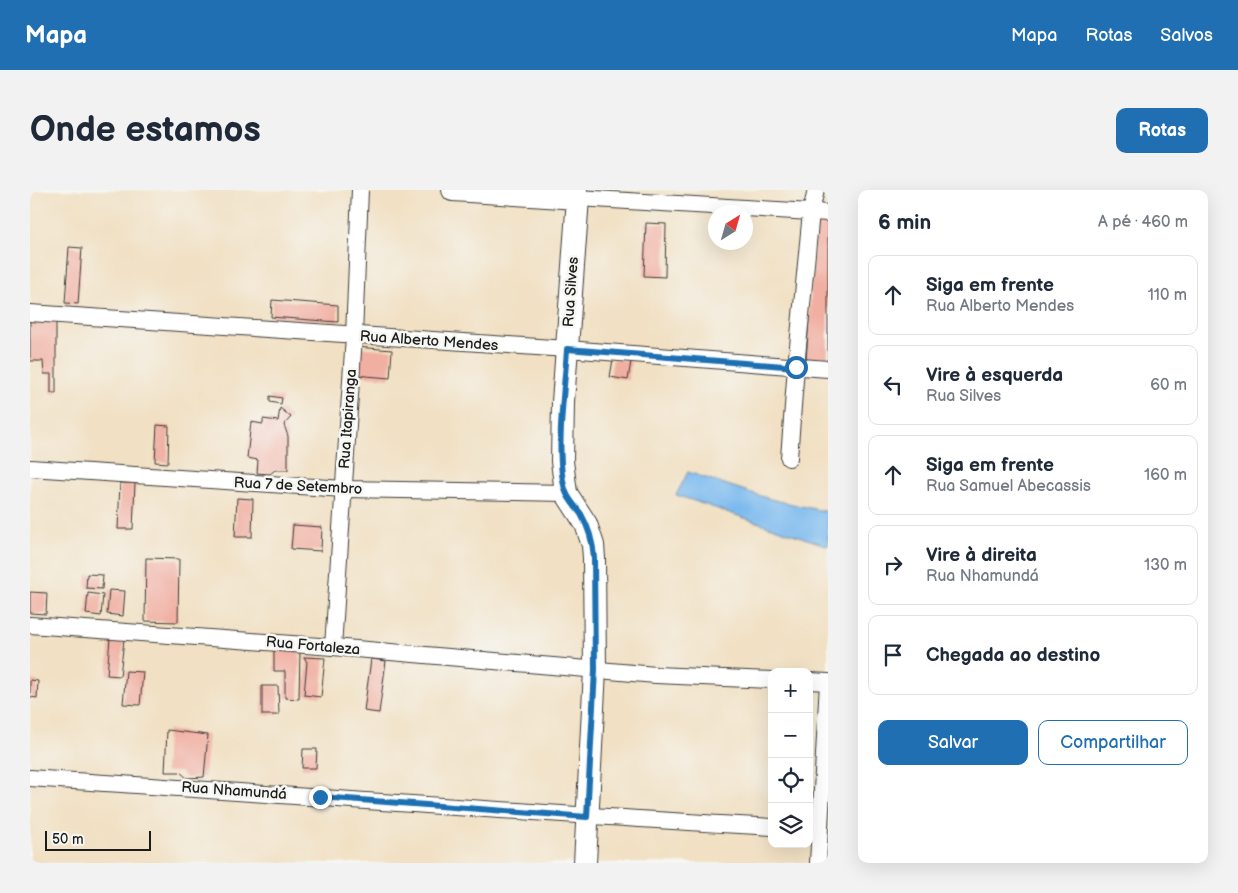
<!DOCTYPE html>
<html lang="pt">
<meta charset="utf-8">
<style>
body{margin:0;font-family:"Balsamiq Sans",sans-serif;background:#f2f2f3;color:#1f2937}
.controls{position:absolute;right:15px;bottom:15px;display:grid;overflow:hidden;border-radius:10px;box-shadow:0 5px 20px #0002}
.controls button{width:45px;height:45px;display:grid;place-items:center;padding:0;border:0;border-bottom:1px solid #e0e1e3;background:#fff;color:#1f2937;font:25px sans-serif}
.compass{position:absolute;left:678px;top:15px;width:45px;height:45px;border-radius:50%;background:#fff;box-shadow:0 5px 20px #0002;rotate:37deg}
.scale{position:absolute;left:15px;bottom:12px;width:106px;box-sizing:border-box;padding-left:5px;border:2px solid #1c1c1c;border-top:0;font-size:14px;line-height:18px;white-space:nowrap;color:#1c1c1c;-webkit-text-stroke:4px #f6f6f2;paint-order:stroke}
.stop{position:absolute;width:15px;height:15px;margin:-11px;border:4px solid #1f6fb2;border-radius:50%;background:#fff}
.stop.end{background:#1f6fb2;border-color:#fff;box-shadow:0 1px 5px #0008}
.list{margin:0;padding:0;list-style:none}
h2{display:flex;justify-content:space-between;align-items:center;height:65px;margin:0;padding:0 20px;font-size:21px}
h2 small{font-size:16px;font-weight:400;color:#747a83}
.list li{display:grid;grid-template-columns:32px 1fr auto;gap:15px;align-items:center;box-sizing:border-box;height:80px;margin:0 10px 10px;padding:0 10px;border:1px solid #e0e1e3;border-radius:10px}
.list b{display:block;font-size:19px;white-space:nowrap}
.list p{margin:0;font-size:16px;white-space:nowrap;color:#747a83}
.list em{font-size:16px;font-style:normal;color:#747a83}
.actions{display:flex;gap:10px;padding:15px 20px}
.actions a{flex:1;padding:11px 0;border:1px solid #1f6fb2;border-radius:10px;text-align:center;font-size:18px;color:#1f6fb2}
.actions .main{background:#1f6fb2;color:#fff}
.icon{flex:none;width:28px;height:28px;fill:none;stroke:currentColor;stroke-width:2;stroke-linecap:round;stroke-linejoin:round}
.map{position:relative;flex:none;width:798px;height:673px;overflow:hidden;border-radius:10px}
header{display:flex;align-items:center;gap:30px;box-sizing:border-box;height:70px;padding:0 25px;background:#1f6fb2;color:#fff}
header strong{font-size:24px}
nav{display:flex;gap:28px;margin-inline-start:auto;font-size:18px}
.intro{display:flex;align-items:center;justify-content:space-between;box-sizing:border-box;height:120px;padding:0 30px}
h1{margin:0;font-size:35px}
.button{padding:12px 22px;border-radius:10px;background:#1f6fb2;color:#fff;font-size:18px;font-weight:700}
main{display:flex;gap:30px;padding:0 30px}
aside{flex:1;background:#fff;border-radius:10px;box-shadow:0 5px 20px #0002}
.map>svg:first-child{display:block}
.water{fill:#7ab9ee;stroke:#4b6a85}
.building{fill:#f1afa2}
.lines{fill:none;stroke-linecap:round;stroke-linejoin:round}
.street-casing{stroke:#3c3935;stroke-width:18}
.secondary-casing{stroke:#3c3935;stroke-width:24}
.street{stroke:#fff;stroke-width:16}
.secondary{stroke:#fff;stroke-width:22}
.route{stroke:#1f6fb2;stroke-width:6}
.labels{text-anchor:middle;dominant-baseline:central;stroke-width:5;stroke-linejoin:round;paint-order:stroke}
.street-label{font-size:15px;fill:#1c1c1c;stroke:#f6f6f2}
</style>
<header>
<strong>Mapa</strong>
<nav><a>Mapa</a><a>Rotas</a><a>Salvos</a></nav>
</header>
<div class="intro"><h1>Onde estamos</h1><a class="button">Rotas</a></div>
<main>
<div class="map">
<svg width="798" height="673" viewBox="0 0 798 673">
<rect width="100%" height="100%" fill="#f6f6f2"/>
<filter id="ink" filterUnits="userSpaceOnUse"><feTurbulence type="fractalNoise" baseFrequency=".02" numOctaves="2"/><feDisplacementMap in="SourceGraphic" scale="10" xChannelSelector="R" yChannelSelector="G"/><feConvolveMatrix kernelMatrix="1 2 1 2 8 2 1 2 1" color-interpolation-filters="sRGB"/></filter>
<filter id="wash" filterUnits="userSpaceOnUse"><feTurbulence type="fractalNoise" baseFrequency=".0096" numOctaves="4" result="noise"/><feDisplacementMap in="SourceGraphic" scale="20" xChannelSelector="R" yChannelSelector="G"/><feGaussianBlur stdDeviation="1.12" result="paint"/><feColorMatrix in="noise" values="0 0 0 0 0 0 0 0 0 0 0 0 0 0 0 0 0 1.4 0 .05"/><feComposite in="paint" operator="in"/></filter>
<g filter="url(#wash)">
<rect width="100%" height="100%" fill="#f1e0c3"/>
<!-- water -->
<path class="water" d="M658,282L740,309L798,322V356L646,305Z"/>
<g id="blocks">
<!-- building -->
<g class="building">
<path d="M786,30L798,31V171H776Z"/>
<path d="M616,33L636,34L635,87L614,86Z"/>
<path d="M39,57L52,58L48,114L35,113Z"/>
<path d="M242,110L308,115V132L241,127Z"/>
<path d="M0,130H26V203H21V184H14L13,171H0Z"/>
<path d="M326,157L362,160L360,188L324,185Z"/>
<path d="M583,169L601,171L598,190L580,187Z"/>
<path d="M240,206L252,208L251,214L240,212Z"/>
<path d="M250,218L261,227L254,235L258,246V280H245L240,284L227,283L228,270L217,268L221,232L233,234V229L248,231Z"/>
<path d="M127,235L139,236L138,273L125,272Z"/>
<path d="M90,293H105L103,339H88Z"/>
<path d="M207,308L223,309L222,347H205Z"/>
<path d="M263,335L292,337L291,361L261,359Z"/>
<path d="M116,368L149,369L148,432L115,431Z"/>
<path d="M57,384L73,385L72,399L56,398Z"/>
<path d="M79,400L95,401L93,426L77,424Z"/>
<path d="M0,402L17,403L16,424L0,423Z"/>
<path d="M58,403L73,405L71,426L56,424Z"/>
<path d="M80,448L94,449L90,486L77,485Z"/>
<path d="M244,460L270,461L269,509L255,508V481H244Z"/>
<path d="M274,467L295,468L291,507L274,505L277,472Z"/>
<path d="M341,469L356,471L349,523L334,521Z"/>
<path d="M96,481L113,482L110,515L93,514Z"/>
<path d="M0,490L8,491L7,508L0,507Z"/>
<path d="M232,496H248L249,525H232Z"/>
<path d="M137,540L178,545L174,587L157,588L150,582H135Z"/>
<path d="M273,559H287L286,578H272Z"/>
</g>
</g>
</g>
<g filter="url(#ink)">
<use href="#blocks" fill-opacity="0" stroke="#3c3935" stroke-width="1"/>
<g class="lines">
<!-- street casing -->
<g class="street-casing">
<g id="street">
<path d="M549,0L548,8L798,23"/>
<path d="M0,123L537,159L798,179"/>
<path d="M759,268L766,177L781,22L786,0"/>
<path d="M0,278L314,299L536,303"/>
<path d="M0,435L303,457L626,485L742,490"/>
<path d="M303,457L324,146L330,0"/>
<path d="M779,491L798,492"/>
<path d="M0,588C247,604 494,623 742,637"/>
<path d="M788,673L798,492"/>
</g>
</g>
<!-- secondary casing -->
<g class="secondary-casing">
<path id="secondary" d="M423,0L548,8L533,212L532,271L536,303L556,334L563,355L564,368L565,480L555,673"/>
</g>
<!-- street -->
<use href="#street" class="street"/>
<!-- secondary -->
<use href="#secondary" class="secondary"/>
</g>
</g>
<g class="lines" filter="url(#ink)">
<!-- route -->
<path class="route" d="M290,607L557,627L565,480L564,368C563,352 559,338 551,324C546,317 539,310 536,302C524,268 535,196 537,159L766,177"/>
</g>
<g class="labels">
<!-- street labels -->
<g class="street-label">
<text transform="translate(541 102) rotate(-86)">Rua Silves</text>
<text transform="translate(399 151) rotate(4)">Rua Alberto Mendes</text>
<text transform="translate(318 229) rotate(-86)">Rua Itapiranga</text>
<text transform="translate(268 296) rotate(3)">Rua 7 de Setembro</text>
<text transform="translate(283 456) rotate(5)">Rua Fortaleza</text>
<text transform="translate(204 601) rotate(4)">Rua Nhamundá</text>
</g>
</g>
</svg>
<div class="controls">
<button>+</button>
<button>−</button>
<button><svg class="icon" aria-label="locate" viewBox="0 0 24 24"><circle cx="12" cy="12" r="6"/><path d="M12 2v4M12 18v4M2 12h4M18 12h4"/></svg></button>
<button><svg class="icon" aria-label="layers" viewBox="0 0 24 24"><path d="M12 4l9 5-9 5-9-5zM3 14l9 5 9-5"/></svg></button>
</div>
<svg class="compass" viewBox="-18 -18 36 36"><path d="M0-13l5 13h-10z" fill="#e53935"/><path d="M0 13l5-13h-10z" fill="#747a83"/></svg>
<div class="scale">50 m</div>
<div class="stop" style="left:766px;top:177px"></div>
<div class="stop end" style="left:290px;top:607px"></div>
</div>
<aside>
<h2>6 min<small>A pé · 460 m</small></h2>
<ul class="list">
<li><svg class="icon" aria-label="ahead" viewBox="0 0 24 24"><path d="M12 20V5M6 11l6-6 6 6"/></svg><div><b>Siga em frente</b><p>Rua Alberto Mendes</p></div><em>110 m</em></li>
<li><svg class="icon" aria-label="left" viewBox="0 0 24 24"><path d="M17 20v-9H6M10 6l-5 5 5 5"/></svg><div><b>Vire à esquerda</b><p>Rua Silves</p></div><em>60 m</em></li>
<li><svg class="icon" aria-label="ahead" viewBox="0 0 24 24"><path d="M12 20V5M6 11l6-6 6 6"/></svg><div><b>Siga em frente</b><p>Rua Samuel Abecassis</p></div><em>160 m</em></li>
<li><svg class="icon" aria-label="right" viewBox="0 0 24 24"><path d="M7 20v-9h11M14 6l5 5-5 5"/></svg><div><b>Vire à direita</b><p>Rua Nhamundá</p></div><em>130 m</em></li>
<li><svg class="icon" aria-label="arrive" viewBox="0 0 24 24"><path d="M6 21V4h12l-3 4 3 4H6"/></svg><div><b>Chegada ao destino</b></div></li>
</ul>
<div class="actions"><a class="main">Salvar</a><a>Compartilhar</a></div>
</aside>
</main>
